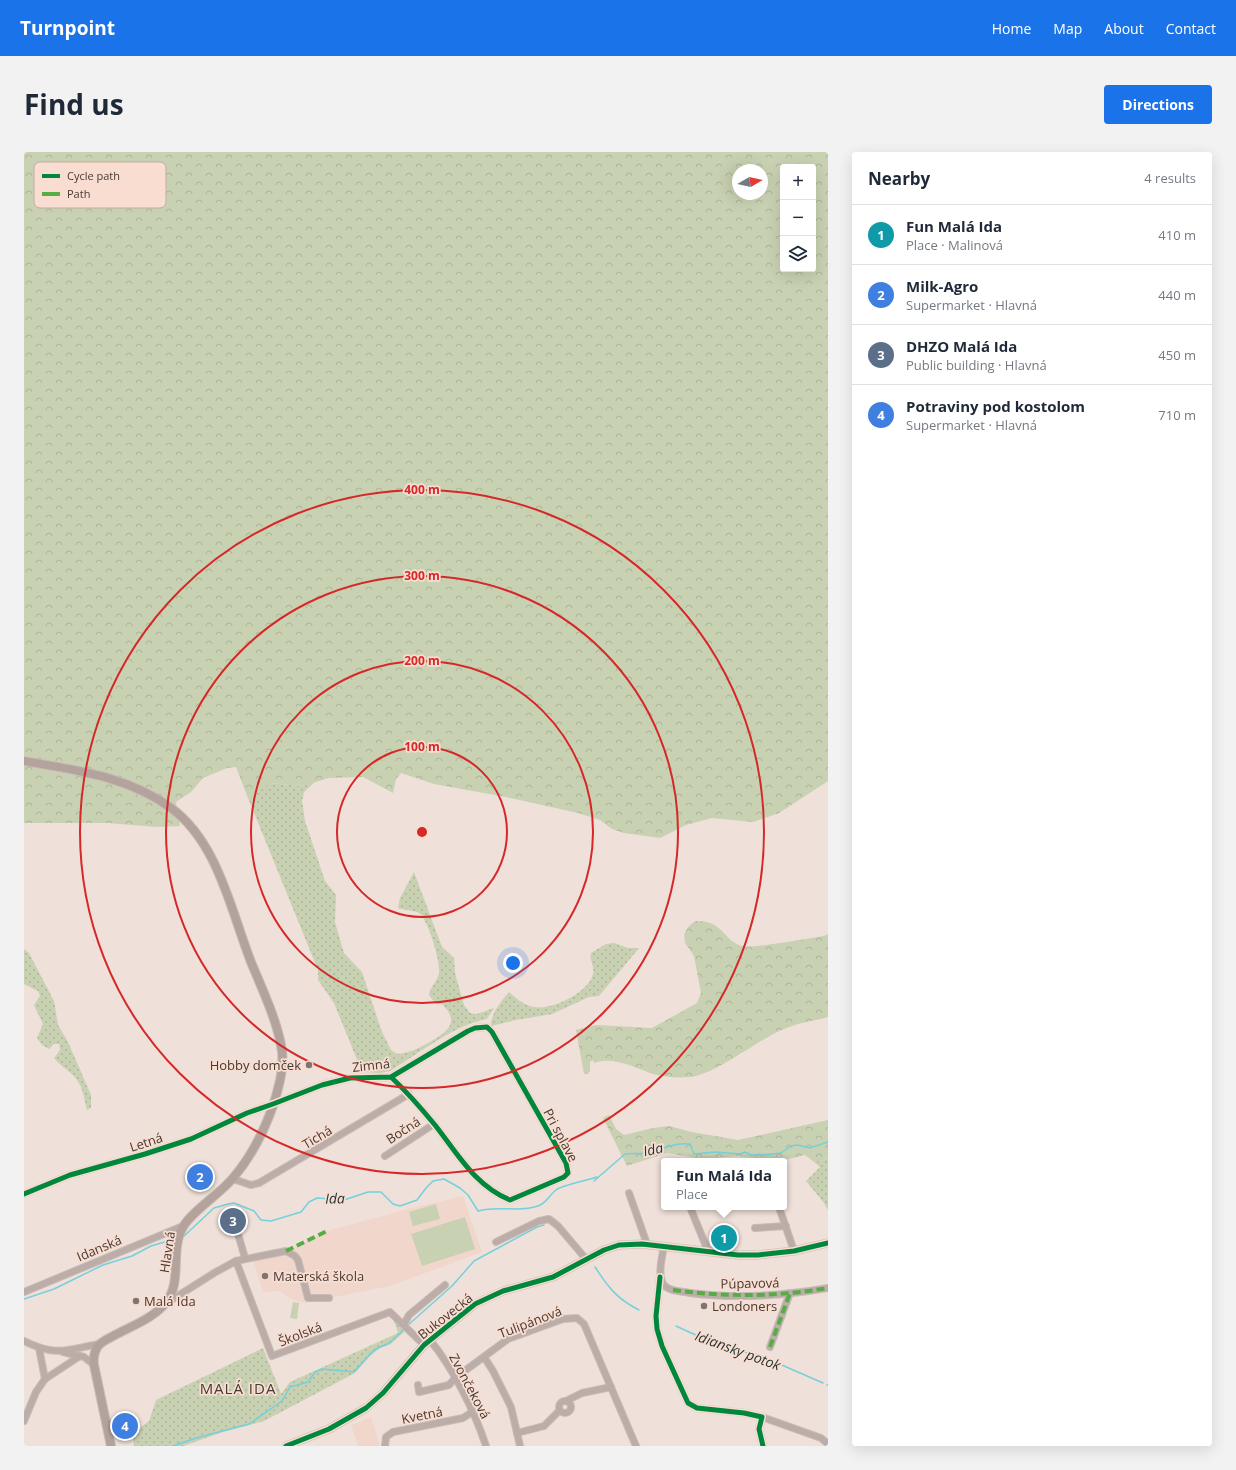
<!DOCTYPE html>
<meta charset="utf-8">
<style>
body{margin:0;font-family:"Open Sans",sans-serif;background:#f2f2f3;color:#1f2937}
.controls{position:absolute;right:12px;top:12px;display:grid;overflow:hidden;border-radius:4px;box-shadow:0 4px 16px #0002}
.controls button{width:36px;height:36px;display:grid;place-items:center;padding:0;border:0;border-bottom:1px solid #e0e1e3;background:#fff;color:#1f2937;font:20px sans-serif}
.compass{position:absolute;left:708px;top:12px;width:36px;height:36px;border-radius:50%;background:#fff;box-shadow:0 4px 16px #0002;rotate:81deg}
.you{position:absolute;left:489px;top:811px;width:14px;height:14px;margin:-10px;border:3px solid #fff;border-radius:50%;background:#1a73e8;box-shadow:0 0 0 6px #1a73e833}
.badge{display:grid;place-items:center;width:26px;height:26px;border-radius:50%;background:#1a73e8;color:#fff;font-size:13px;font-weight:700}
.pin{position:absolute;translate:-50% -50%;border:2px solid #fff;box-shadow:0 1px 4px #0006}
.popup{position:absolute;left:637px;top:1006px;width:126px;height:52px;box-sizing:border-box;display:grid;place-content:center;border-radius:4px;background:#fff;filter:drop-shadow(0 1px 3px #0005);font-size:13px;white-space:nowrap;color:#747a83}
.popup b{font-size:15px;color:#1f2937}
.popup::after{content:'';position:absolute;left:50%;top:100%;margin-left:-8px;border:8px solid transparent;border-top-color:#fff}
.list{margin:0;padding:0;list-style:none}
h2{display:flex;justify-content:space-between;align-items:center;height:52px;margin:0;padding:0 16px;font-size:17px}
h2 small{font-size:13px;font-weight:400;color:#747a83}
.list li{display:grid;grid-template-columns:26px 1fr auto;gap:12px;align-items:center;box-sizing:border-box;height:60px;padding:0 16px;border-top:1px solid #e0e1e3}
.list b{display:block;font-size:15px;white-space:nowrap}
.list p{margin:0;font-size:13px;white-space:nowrap;color:#747a83}
.list em{font-size:13px;font-style:normal;color:#747a83}
.icon{flex:none;width:22px;height:22px;fill:none;stroke:currentColor;stroke-width:2;stroke-linecap:round;stroke-linejoin:round}
.map{position:relative;flex:none;width:804px;height:1294px;overflow:hidden;border-radius:4px}
header{display:flex;align-items:center;gap:24px;box-sizing:border-box;height:56px;padding:0 20px;background:#1a73e8;color:#fff}
header strong{font-size:19px}
nav{display:flex;gap:22px;margin-inline-start:auto;font-size:14px}
.intro{display:flex;align-items:center;justify-content:space-between;box-sizing:border-box;height:96px;padding:0 24px}
h1{margin:0;font-size:28px}
.button{padding:10px 18px;border-radius:4px;background:#1a73e8;color:#fff;font-size:14px;font-weight:700}
main{display:flex;gap:24px;padding:0 24px}
aside{flex:1;background:#fff;border-radius:4px;box-shadow:0 4px 16px #0002}
.map>svg:first-child{display:block}
.built{fill:#f1d7cb}
.grass{fill:url(#grass-dots)}
.forest{fill:url(#forest-crowns);fill-rule:evenodd}
.park{fill:#c8d1b2}
.lines{fill:none;stroke-linecap:round;stroke-linejoin:round}
.stream{stroke:#75d0dd;stroke-width:1.5}
.minor-casing{stroke:#c8bcb6;stroke-width:8}
.tertiary-casing{stroke:#c8bcb6;stroke-width:9}
.secondary-casing{stroke:#c8bcb6;stroke-width:10}
.minor{stroke:#bcada9;stroke-width:6}
.tertiary{stroke:#bcada9;stroke-width:7}
.secondary{stroke:#b4a39d;stroke-width:8}
.quiet{stroke:#56ac45;stroke-width:4;stroke-dasharray:8 4;stroke-linecap:butt}
.cycleway-casing{stroke:#f8ddd0;stroke-width:8}
.cycleway{stroke:#00873e;stroke-width:5}
.ring{fill:none;stroke:#d62828;stroke-width:2}
.poi-dot{fill:#80746e;stroke:#f8ddd0;stroke-width:1.5}
.labels{text-anchor:middle;dominant-baseline:central;stroke-width:3.5;stroke-linejoin:round;paint-order:stroke}
.poi-label{font-size:13px;fill:#453a35;stroke:#f8ddd0;text-anchor:start}
.street-label{font-size:13px;fill:#453a35;stroke:#f8ddd0}
.water-label{font-size:14px;font-style:italic;fill:#1c3236;stroke:#f8ddd0}
.quarter-label{font-size:15px;letter-spacing:1px;fill:#453a35;stroke:#f8ddd0}
.key{fill:#f8ddd0;stroke:#c2aca2;stroke-width:1}
.key-label{font-size:11px;fill:#453a35}
.centre{fill:#d62828;stroke:#f8ddd0;stroke-width:2}
.ring-label{font-size:12px;text-anchor:middle;font-weight:bold;fill:#d62828;stroke:#f8ddd0;stroke-width:3.5;stroke-linejoin:round;paint-order:stroke}
</style>
<header>
<strong>Turnpoint</strong>
<nav><a>Home</a><a>Map</a><a>About</a><a>Contact</a></nav>
</header>
<div class="intro"><h1>Find us</h1><a class="button">Directions</a></div>
<main>
<div class="map">
<svg width="804" height="1294" viewBox="0 0 804 1294">
<defs>
<pattern id="grass-dots" width="8" height="8" patternUnits="userSpaceOnUse"><rect width="8" height="8" fill="#c8d1b2"/><path d="M2 2h.1M6 6h.1" fill="none" stroke="#adb49a" stroke-width="1.8" stroke-linecap="round"/></pattern>
<pattern id="forest-crowns" width="20" height="18" patternUnits="userSpaceOnUse"><rect width="20" height="18" fill="#c8d1b2"/><path d="M2 6a3 3 0 1 1 6 0M12 15a3 3 0 1 1 6 0" fill="none" stroke="#adb49a"/></pattern>
</defs>
<rect width="100%" height="100%" fill="#efe0d9"/>
<!-- built -->
<g class="built">
<path d="M439,1044L458,1100L366,1134L281,1151L269,1148L255,1139L239,1140L228,1105L262,1099L303,1079L376,1059Z"/>
<path d="M347,1265L356,1294H334L327,1273Z"/>
</g>
<!-- grass -->
<g class="grass">
<path d="M291,630L280,640L278,649L281,669L301,729L312,743L311,770L320,801L338,820L358,880L367,898L373,902C386,901 395,896 406,890C423,880 437,871 418,852H412L405,843C406,834 414,829 415,821C417,811 404,767 395,761C390,758 380,758 374,756L376,746L390,720L418,795L430,806L431,821L440,853L446,861L453,862L470,856L463,867C428,874 396,901 366,919L356,921L338,920L310,851L294,828V818L224,646L247,631L278,634Z"/>
<path d="M590,791L604,796H615L575,844L565,845L528,862L492,868L467,874C466,863 478,848 485,840C491,845 498,852 506,854C524,861 565,841 569,822C571,815 565,808 567,801L582,792Z"/>
<path d="M0,797L5,801L30,849L34,873L44,890L67,943V956L63,958C60,946 59,933 49,923C42,917 36,913 30,906L36,898L35,892H30L25,897L18,893L13,886L19,872L10,853L16,844L14,839L0,832Z"/>
<path d="M804,1007V1058L800,1051L782,1029L796,1015L790,1010Z"/>
<path d="M369,1166L380,1180L367,1192L356,1196L345,1205L331,1221L240,1269L199,1280L159,1294H110L108,1282L125,1269L132,1248L239,1196L257,1242L266,1230L374,1181Z"/>
</g>
<!-- forest -->
<g class="forest">
<path d="M0,0H804V629L755,661L729,670L688,666L662,673L636,686L600,681L588,677L576,668L554,661L482,645L410,632L377,621L372,627L369,641L339,625L305,626L278,634L247,631L224,646L212,615L203,616L179,626L167,640L152,650L156,674L133,675L84,671H0ZM759,15H789V117H759ZM714,18H738V42H714Z"/>
<path d="M671,769C700,768 698,788 718,794C726,797 787,786 800,784L804,782V865C790,869 773,871 760,877C734,887 690,924 665,925C653,926 641,925 629,922C611,916 590,904 570,911L569,908L566,910V919L563,922H560L552,878L572,873L628,876L673,851L677,841L670,804L661,791L660,783L664,775Z"/>
<path d="M585,963L592,977L600,983L629,976L645,974L668,980L714,988L804,968V1007L790,1010L781,1003L757,1009L712,1004L679,1007L643,1001L603,1014L579,966Z"/>
</g>
<!-- park -->
<g class="park">
<path d="M412,1052L416,1067L389,1074L385,1060Z"/>
<path d="M441,1065L451,1097L398,1114L387,1082Z"/>
<path d="M269,1150L275,1151L273,1167L266,1166Z"/>
</g>
<g class="lines">
<!-- stream -->
<g class="stream">
<path d="M570,1029L601,1002C608,1001 616,1002 623,1001C638,998 650,990 666,992L670,1002L691,1000L716,1002L721,1000L727,1003H740L757,1001L767,994L773,993L786,996L804,990"/>
<path d="M159,1085L190,1056L204,1052L210,1051L230,1059L237,1068L247,1069L277,1060L285,1050L293,1046L320,1048L344,1040H357L369,1052L376,1054L393,1048L402,1036L409,1029L420,1027L436,1036L444,1043L454,1059C475,1053 495,1061 514,1054C523,1051 525,1043 532,1038C538,1033 565,1028 573,1025"/>
<path d="M571,1115C584,1135 593,1147 615,1158"/>
<path d="M0,1147L30,1137L79,1113L108,1104L127,1094L151,1087"/>
<path d="M383,1174L428,1134L450,1109L513,1075L520,1073"/>
<path d="M652,1174L700,1196L735,1203L799,1231"/>
<path d="M803,1233H804"/>
<path d="M149,1294L172,1286L225,1272L258,1249L266,1235L284,1230L291,1220L298,1217L330,1220L350,1198L365,1191L381,1177"/>
</g>
<!-- minor casing -->
<g class="minor-casing">
<g id="minor">
<path d="M361,1004L410,972"/>
<path d="M209,1027L227,1033L235,1031L385,942"/>
<path d="M605,1041L623,1092"/>
<path d="M0,1042L46,1023L121,1002L167,987L223,961L249,952L298,933L326,926L367,925L444,879L451,876L463,875L468,880L542,1011L544,1021L540,1025L486,1048C451,1034 433,1001 411,973C397,956 383,940 367,925"/>
<path d="M666,1055L684,1099"/>
<path d="M755,1055L770,1099"/>
<path d="M212,1075L221,1106"/>
<path d="M731,1076L762,1074"/>
<path d="M472,1090L515,1069L525,1067L534,1074L562,1107"/>
<path d="M640,1094C638,1105 633,1124 640,1133C646,1140 658,1139 666,1141C712,1147 758,1144 804,1136"/>
<path d="M212,1109L248,1204L366,1160L400,1193"/>
<path d="M636,1125L632,1164L633,1177L638,1194L664,1251L673,1256L720,1261L738,1265L735,1277L739,1294"/>
<path d="M0,1140L159,1074"/>
<path d="M141,1152L190,1121L212,1109L262,1099L271,1104L274,1108L284,1146H305"/>
<path d="M380,1172L385,1163L421,1133"/>
<path d="M406,1188C429,1216 451,1260 462,1294"/>
<path d="M0,1189C33,1205 41,1198 75,1192"/>
<path d="M746,1195L766,1141"/>
<path d="M39,1200L60,1205L70,1213"/>
<path d="M460,1205L469,1219L487,1255L496,1294"/>
<path d="M21,1227L56,1204"/>
<path d="M394,1233L395,1240L425,1233L431,1226L484,1187L539,1167L553,1166L560,1172L612,1294"/>
<circle cx="541" cy="1255" r="6"/>
<path d="M542,1249L558,1241L587,1235"/>
<path d="M738,1265L797,1286L804,1292"/>
<path d="M0,1269L12,1240L21,1227L15,1196"/>
<path d="M493,1281L520,1274L535,1259"/>
<path d="M361,1294L362,1285L369,1280L439,1266L448,1260"/>
</g>
</g>
<!-- tertiary casing -->
<g class="tertiary-casing">
<path id="tertiary" d="M262,1294L305,1277L342,1256L359,1241L400,1193L451,1152L479,1139L529,1125L580,1098L595,1093L618,1092L714,1103H734L770,1099L804,1091"/>
</g>
<!-- secondary casing -->
<g class="secondary-casing">
<path id="secondary" d="M0,609C51,618 104,624 147,656C194,690 207,759 227,810C238,837 254,870 258,899C260,917 255,934 250,951C241,977 227,1005 209,1026C197,1041 167,1060 159,1075C145,1099 160,1131 140,1153C127,1167 108,1174 91,1183C86,1186 78,1189 74,1194C70,1200 69,1206 70,1213L87,1294"/>
</g>
<!-- minor -->
<use href="#minor" class="minor"/>
<!-- tertiary -->
<use href="#tertiary" class="tertiary"/>
<!-- secondary -->
<use href="#secondary" class="secondary"/>
<!-- quiet -->
<g class="quiet">
<path d="M262,1099L303,1079"/>
<path d="M649,1138C701,1145 752,1145 804,1136"/>
<path d="M746,1195L766,1141"/>
</g>
<!-- cycleway casing -->
<g class="cycleway-casing">
<g id="cycleway">
<path d="M0,1042L46,1023L121,1002L167,987L223,961L249,952L298,933L326,926L367,925L444,879L451,876L463,875L468,880L542,1011L544,1021L540,1025L486,1048C451,1034 433,1001 411,973C397,956 383,940 367,925"/>
<path d="M636,1125L632,1164L633,1177L638,1194L664,1251L673,1256L720,1261L738,1265L735,1277L739,1294"/>
<path d="M262,1294L305,1277L342,1256L359,1241L400,1193L451,1152L479,1139L529,1125L580,1098L595,1093L618,1092L714,1103H734L770,1099L804,1091"/>
</g>
</g>
<!-- cycleway -->
<use href="#cycleway" class="cycleway"/>
</g>
<!-- distance rings -->
<g class="ring">
<circle cx="398" cy="680" r="85"/>
<circle cx="398" cy="680" r="171"/>
<circle cx="398" cy="680" r="256"/>
<circle cx="398" cy="680" r="342"/>
</g>
<!-- markers -->
<g class="poi-dot">
<circle cx="285" cy="913" r="4"/>
<circle cx="241" cy="1124" r="4"/>
<circle cx="112" cy="1149" r="4"/>
<circle cx="680" cy="1154" r="4"/>
</g>
<g class="labels">
<!-- poi labels -->
<g class="poi-label">
<text x="277" y="913" text-anchor="end">Hobby domček</text>
<text x="249" y="1124">Materská škola</text>
<text x="120" y="1149">Malá Ida</text>
<text x="688" y="1154">Londoners</text>
</g>
<!-- street labels -->
<g class="street-label">
<text transform="translate(347 913) rotate(-6)">Zimná</text>
<text transform="translate(379 978) rotate(-33)">Bočná</text>
<text transform="translate(537 983) rotate(62)">Pri splave</text>
<text transform="translate(293 985) rotate(-31)">Tichá</text>
<text transform="translate(122 990) rotate(-18)">Letná</text>
<text transform="translate(75 1096) rotate(-23)">Idanská</text>
<text transform="translate(143 1100) rotate(-81)">Hlavná</text>
<text transform="translate(726 1131) rotate(-1)">Púpavová</text>
<text transform="translate(421 1164) rotate(-38)">Bukovecká</text>
<text transform="translate(506 1170) rotate(-21)">Tulipánová</text>
<text transform="translate(276 1182) rotate(-21)">Školská</text>
<text transform="translate(446 1234) rotate(62)">Zvončeková</text>
<text transform="translate(398 1263) rotate(-11)">Kvetná</text>
</g>
<!-- water labels -->
<g class="water-label">
<text transform="translate(629 997) rotate(-13)">Ida</text>
<text transform="translate(311 1046) rotate(-1)">Ida</text>
<text transform="translate(714 1198) rotate(20)">Idiansky potok</text>
</g>
<!-- quarter labels -->
<g class="quarter-label">
<text x="214" y="1236">MALÁ IDA</text>
</g>
</g>
<!-- legend -->
<rect x="10" y="10" width="132" height="46" rx="6" class="key"/>
<rect x="18" y="22" width="18" height="4" fill="#00873e"/>
<rect x="18" y="40" width="18" height="4" fill="#56ac45"/>
<g class="key-label">
<text x="43" y="28">Cycle path</text>
<text x="43" y="46">Path</text>
</g>
<circle cx="398" cy="680" r="6" class="centre"/>
<g class="ring-label">
<text x="398" y="342">400 m</text>
<text x="398" y="428">300 m</text>
<text x="398" y="513">200 m</text>
<text x="398" y="599">100 m</text>
</g>
</svg>
<div class="controls">
<button>+</button>
<button>−</button>
<button><svg class="icon" aria-label="layers" viewBox="0 0 24 24"><path d="M12 4l9 5-9 5-9-5zM3 14l9 5 9-5"/></svg></button>
</div>
<svg class="compass" viewBox="-18 -18 36 36"><path d="M0-13l5 13h-10z" fill="#e53935"/><path d="M0 13l5-13h-10z" fill="#747a83"/></svg>
<div class="you"></div>
<div class="pin badge" style="left:700px;top:1086px;background:#0f9aa8">1</div>
<div class="popup"><b>Fun Malá Ida</b>Place</div>
<div class="pin badge" style="left:176px;top:1025px;background:#3f7fe0">2</div>
<div class="pin badge" style="left:209px;top:1069px;background:#5c6f8a">3</div>
<div class="pin badge" style="left:101px;top:1274px;background:#3f7fe0">4</div>
</div>
<aside>
<h2>Nearby<small>4 results</small></h2>
<ul class="list">
<li><span class="badge" style="background:#0f9aa8">1</span><div><b>Fun Malá Ida</b><p>Place · Malinová</p></div><em>410 m</em></li>
<li><span class="badge" style="background:#3f7fe0">2</span><div><b>Milk-Agro</b><p>Supermarket · Hlavná</p></div><em>440 m</em></li>
<li><span class="badge" style="background:#5c6f8a">3</span><div><b>DHZO Malá Ida</b><p>Public building · Hlavná</p></div><em>450 m</em></li>
<li><span class="badge" style="background:#3f7fe0">4</span><div><b>Potraviny pod kostolom</b><p>Supermarket · Hlavná</p></div><em>710 m</em></li>
</ul>
</aside>
</main>
